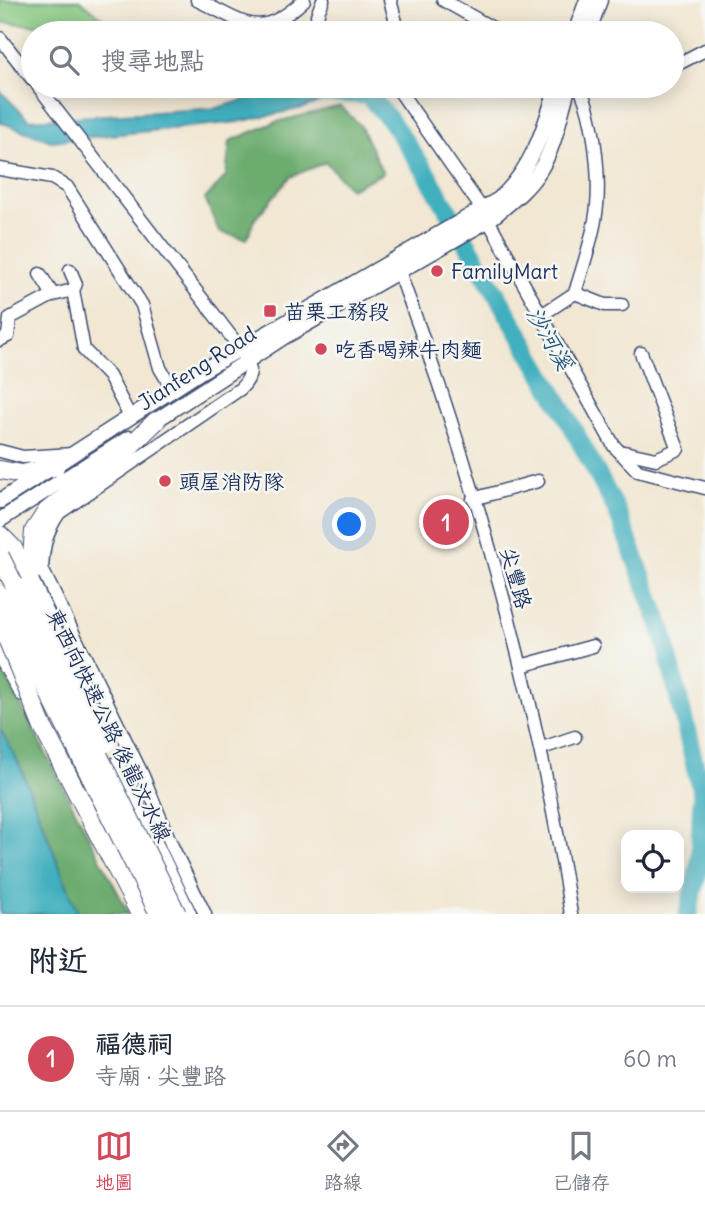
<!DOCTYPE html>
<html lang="zh-TW">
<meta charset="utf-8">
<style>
body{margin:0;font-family:Delius,"LXGW WenKai TC",sans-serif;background:#f6f6f7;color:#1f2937}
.controls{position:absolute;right:21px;bottom:21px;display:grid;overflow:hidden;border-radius:14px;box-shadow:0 4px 18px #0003}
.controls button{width:63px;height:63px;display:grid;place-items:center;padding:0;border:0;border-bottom:2px solid #e0e1e3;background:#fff;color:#1f2937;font:35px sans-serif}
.you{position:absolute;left:350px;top:525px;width:24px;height:24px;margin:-18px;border:5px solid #fff;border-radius:50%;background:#1a73e8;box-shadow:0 0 0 10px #1a73e833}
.badge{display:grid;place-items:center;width:46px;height:46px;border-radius:50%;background:#d1495b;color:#fff;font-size:23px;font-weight:700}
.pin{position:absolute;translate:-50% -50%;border:4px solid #fff;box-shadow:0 2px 7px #0006}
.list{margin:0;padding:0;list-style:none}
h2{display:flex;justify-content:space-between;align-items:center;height:91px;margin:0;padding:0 28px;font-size:30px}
h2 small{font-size:23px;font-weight:400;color:#747a83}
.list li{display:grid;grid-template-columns:46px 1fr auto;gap:21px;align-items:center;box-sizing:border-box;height:105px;padding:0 28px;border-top:2px solid #e0e1e3}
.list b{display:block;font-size:26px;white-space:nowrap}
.list p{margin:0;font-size:23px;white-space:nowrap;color:#747a83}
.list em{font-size:23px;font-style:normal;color:#747a83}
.icon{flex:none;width:38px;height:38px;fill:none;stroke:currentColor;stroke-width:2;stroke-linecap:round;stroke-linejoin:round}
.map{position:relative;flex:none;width:705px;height:914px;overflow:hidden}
.search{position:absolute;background:#fff;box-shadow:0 4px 18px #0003;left:21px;right:21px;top:21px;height:77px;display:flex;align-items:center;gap:18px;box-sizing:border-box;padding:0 24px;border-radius:38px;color:#747a83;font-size:26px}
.sheet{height:196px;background:#fff}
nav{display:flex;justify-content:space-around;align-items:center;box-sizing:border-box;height:98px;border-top:2px solid #e0e1e3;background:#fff;font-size:19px;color:#747a83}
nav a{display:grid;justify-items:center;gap:4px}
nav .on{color:#d1495b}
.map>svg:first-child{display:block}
.green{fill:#85c780;stroke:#507b6f;stroke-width:2}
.forest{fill:#6cac6e;stroke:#446e66;stroke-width:2}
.water{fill:#41afbe;stroke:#2e6f8e;stroke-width:2}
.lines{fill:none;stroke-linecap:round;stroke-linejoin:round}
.river{stroke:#41afbe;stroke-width:19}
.minor-casing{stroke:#3b4b6f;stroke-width:15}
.major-casing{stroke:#3b4b6f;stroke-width:17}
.highway-casing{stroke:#3b4b6f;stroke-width:20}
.minor{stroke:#fff;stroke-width:12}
.major{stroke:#fff;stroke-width:14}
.highway{stroke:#fff;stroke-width:18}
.highway-bridge-casing{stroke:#3b4b6f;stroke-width:20;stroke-linecap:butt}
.highway-bridge{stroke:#fff;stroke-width:18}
.poi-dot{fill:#d1495b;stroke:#f6f6f2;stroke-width:2.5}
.labels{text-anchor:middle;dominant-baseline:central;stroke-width:5;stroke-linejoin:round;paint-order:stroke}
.poi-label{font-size:21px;fill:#1b2f5e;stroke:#f6f6f2;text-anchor:start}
.street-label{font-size:21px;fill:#1b2f5e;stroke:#f6f6f2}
.water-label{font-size:23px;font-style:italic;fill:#285c80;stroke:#f6f6f2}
</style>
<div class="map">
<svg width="705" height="914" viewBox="0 0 705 914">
<rect width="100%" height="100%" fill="#f6f6f2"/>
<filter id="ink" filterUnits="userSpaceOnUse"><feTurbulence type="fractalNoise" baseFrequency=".0143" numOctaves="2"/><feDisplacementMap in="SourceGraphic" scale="14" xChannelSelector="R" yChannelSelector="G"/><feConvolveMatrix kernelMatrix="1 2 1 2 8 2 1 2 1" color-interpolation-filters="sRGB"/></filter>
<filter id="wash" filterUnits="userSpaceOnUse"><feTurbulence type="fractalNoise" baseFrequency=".00686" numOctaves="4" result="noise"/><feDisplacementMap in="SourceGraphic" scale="28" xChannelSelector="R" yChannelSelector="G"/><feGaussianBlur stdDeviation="1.57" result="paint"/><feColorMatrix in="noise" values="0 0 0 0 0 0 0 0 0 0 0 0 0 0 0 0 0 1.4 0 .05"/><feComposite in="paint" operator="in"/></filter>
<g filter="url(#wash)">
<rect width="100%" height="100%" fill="#f1e7d2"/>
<!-- green -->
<path class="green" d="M0,0H80L121,33H76L71,28L0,22Z"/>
<!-- forest -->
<g class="forest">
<path d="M340,106L360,125L383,173L350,189L326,162L290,177L254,220L247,239L219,232L205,199L226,176L230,141L276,122Z"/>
<path d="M0,665L129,914H78L19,764L0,729Z"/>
</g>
<!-- water -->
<g class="water">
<path d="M292,86H360L303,108L238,122L51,141L0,122V91L29,120L217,108Z"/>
<path d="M0,729L19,764L78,914H0Z"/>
</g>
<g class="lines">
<!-- river -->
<path class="river" d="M317,92L368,95L390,120L427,174L561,406L617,511L662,629L702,795L699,866L688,914"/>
</g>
</g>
<g filter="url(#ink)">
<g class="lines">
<!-- minor casing -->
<g class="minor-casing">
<g id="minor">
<path d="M197,0C246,23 259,42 304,0"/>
<path d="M323,0L317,15L323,33"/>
<path d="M390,0L399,33"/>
<path d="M443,0L501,33"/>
<path d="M0,38L33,80"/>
<path d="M672,67L705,50"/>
<path d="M38,86L240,348C250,365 256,374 240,389L59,513C46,532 43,547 42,569L143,776L172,846L205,914"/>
<path d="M396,86L482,209L614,446L638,471L705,488"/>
<path d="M635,86H637"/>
<path d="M0,169L52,178L67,187L142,305L160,368L173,390"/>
<path d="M396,263C474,473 536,693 571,914"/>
<path d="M70,270L76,284L73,290"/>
<path d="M40,274L53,295L73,290L84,350L109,376L130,417"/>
<path d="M575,293L605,305H622"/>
<path d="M543,314L575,293C582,269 591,244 595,220C602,184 595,118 579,86"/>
<path d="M0,340L8,336L10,318L53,295"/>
<path d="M0,451L23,457L73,454"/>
<path d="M624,452L656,459L678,449L641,353"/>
<path d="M473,499L538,481"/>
<path d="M521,666L593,646"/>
<path d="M542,748L575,737"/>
</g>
</g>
<!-- major casing -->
<g class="major-casing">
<g id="major">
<path d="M575,33L587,0"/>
<path d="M588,33L600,0"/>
<path d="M149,425L284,337L489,220C507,205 528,190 540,170C556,145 560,113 569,86"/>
<path d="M0,501L200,372L499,199C532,170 545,127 557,86"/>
<path d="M0,520L129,438"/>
</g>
</g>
<!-- highway casing -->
<g class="highway-casing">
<g id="highway">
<path d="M0,470L22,474L55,467"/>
<path d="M0,535L13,548L28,579"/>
<path d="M30,582L34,531L47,511L127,449L156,421"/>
<path d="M0,652L23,692"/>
<path d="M37,716L140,914"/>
<path d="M116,766L187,914"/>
</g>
</g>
<!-- minor -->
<use href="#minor" class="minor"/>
<!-- major -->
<use href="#major" class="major"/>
<!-- highway -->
<use href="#highway" class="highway"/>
<!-- highway-bridge casing -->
<g class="highway-bridge-casing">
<g id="highway-bridge">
<path d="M0,556L177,914"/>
<path d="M30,582L106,743"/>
<path d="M0,595L159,914"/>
<path d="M0,621L43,728"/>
</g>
</g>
<!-- highway-bridge -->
<use href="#highway-bridge" class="highway-bridge"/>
</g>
</g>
<!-- markers -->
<g class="poi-dot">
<circle cx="437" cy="271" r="7"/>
<rect x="263" y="304" width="14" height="14" rx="3.5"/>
<circle cx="321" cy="349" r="7"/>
<circle cx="165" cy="481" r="7"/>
</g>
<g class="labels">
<!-- poi labels -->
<g class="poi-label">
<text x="451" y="271">FamilyMart</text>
<text x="284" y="311">苗栗工務段</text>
<text x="335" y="349">吃香喝辣牛肉麵</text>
<text x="179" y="481">頭屋消防隊</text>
</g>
<!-- street labels -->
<g class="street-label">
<text transform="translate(197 368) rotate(-33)">Jianfeng Road</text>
<text transform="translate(516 578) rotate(74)">尖豐路</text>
<text transform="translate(109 725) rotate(64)">東西向快速公路 後龍汶水線</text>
</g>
<!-- water labels -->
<g class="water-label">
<text transform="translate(550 338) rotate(60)">沙河溪</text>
</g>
</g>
</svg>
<div class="controls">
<button><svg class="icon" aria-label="locate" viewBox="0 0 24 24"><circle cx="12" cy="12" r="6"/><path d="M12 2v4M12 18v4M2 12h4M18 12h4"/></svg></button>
</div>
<div class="you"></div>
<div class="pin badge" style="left:446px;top:522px">1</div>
<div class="search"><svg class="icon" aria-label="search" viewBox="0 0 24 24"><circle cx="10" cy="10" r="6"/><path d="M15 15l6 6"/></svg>搜尋地點</div>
</div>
<section class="sheet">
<h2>附近<small></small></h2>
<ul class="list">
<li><span class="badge">1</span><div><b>福德祠</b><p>寺廟 · 尖豐路</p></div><em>60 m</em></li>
</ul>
</section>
<nav>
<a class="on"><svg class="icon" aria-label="map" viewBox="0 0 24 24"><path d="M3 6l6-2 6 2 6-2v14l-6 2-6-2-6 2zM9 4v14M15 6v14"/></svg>地圖</a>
<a><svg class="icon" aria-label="directions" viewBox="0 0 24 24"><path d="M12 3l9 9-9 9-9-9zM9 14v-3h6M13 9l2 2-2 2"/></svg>路線</a>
<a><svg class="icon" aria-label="saved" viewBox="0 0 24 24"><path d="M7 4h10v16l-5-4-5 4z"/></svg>已儲存</a>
</nav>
